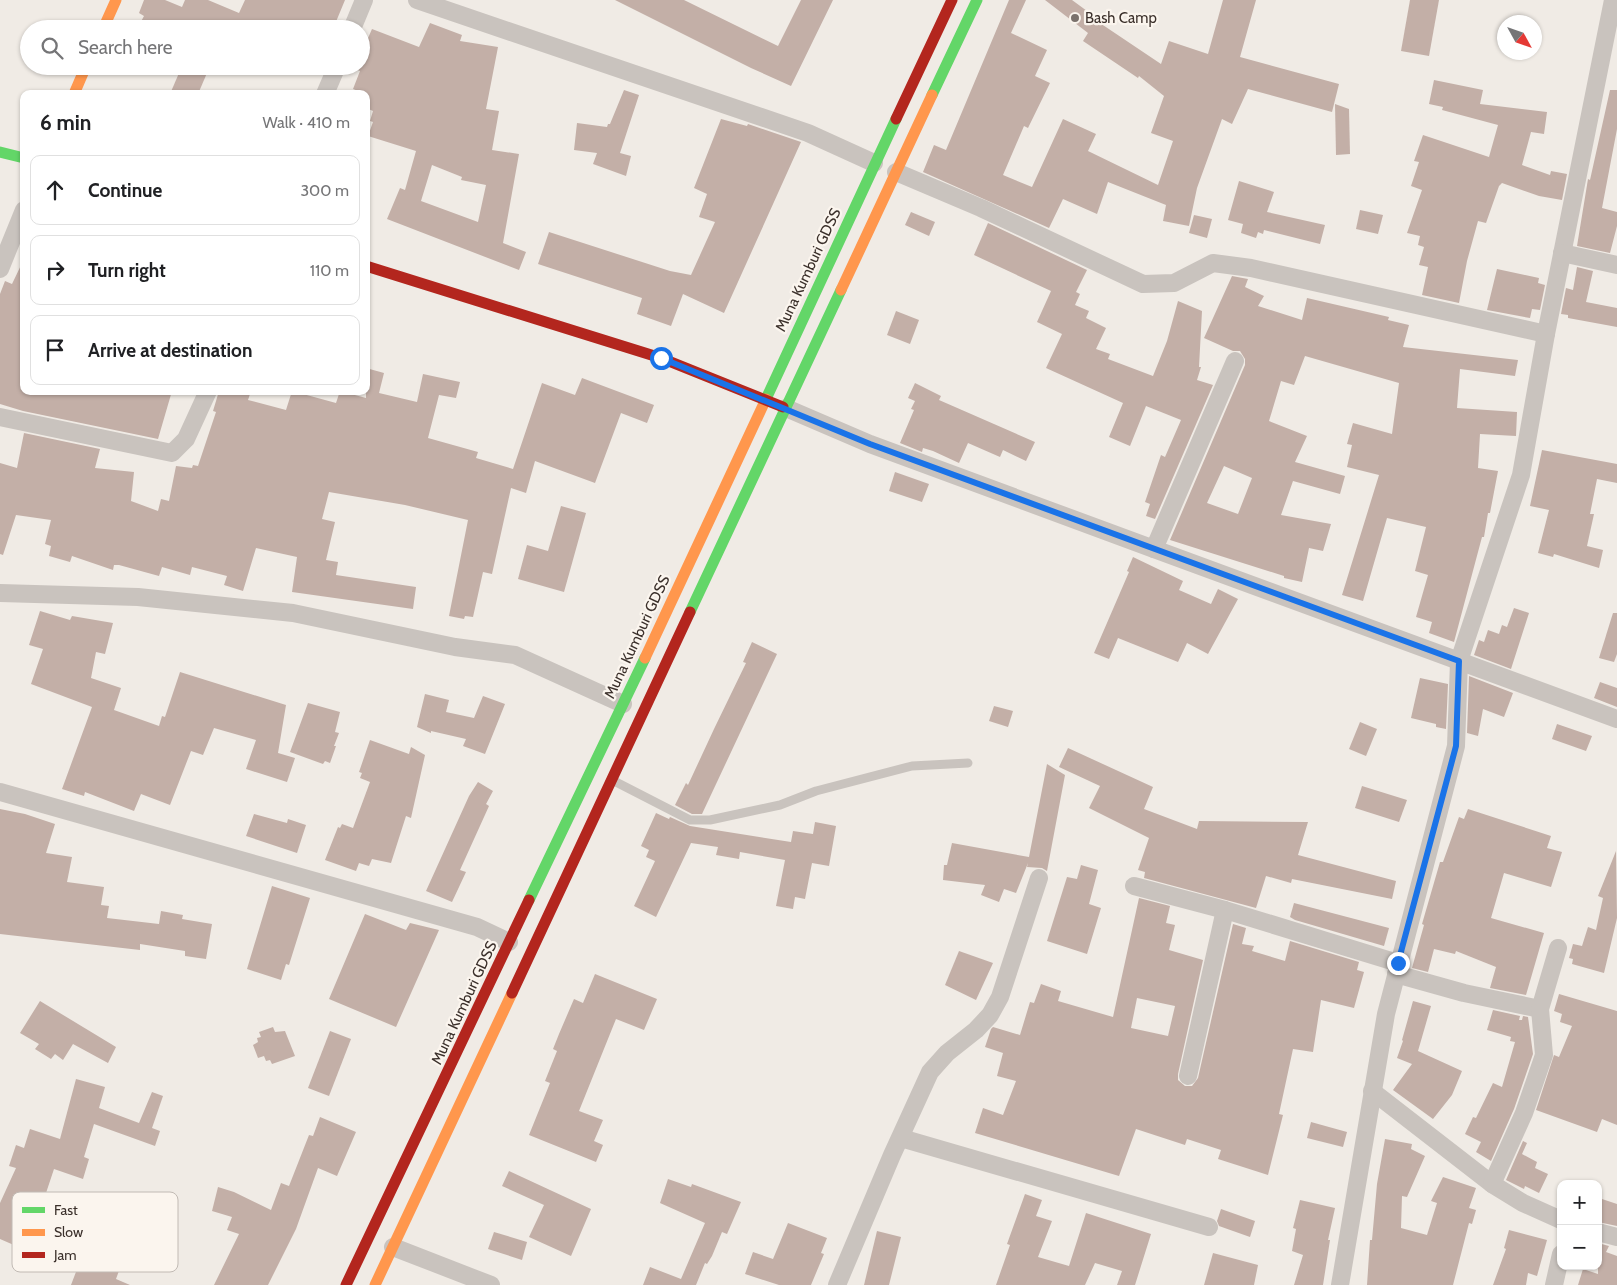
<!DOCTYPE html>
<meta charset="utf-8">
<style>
body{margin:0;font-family:Cabin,sans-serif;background:#f6f6f6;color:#202124}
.controls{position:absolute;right:15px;bottom:15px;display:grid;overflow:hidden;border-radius:10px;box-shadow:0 1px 4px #0004}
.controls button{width:45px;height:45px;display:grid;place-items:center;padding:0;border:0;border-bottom:1px solid #e0e0e0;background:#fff;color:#202124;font:25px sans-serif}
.compass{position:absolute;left:1497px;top:15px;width:45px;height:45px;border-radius:50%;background:#fff;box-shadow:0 1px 4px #0004;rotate:130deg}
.stop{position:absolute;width:15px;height:15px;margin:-11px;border:4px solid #1a73e8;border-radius:50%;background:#fff}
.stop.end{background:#1a73e8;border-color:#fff;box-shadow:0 1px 5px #0008}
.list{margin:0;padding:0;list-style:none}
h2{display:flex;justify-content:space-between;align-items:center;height:65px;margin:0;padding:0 20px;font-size:21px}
h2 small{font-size:16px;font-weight:400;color:#757577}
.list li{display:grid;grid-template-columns:32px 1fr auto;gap:15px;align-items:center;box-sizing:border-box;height:70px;margin:0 10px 10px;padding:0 10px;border:1px solid #e0e0e0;border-radius:10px}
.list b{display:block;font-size:19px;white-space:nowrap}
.list em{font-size:16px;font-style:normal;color:#757577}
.icon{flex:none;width:28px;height:28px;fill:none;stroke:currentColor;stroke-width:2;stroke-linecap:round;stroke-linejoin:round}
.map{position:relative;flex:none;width:1617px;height:1285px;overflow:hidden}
.search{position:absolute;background:#fff;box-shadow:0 1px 4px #0004;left:20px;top:20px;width:350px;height:55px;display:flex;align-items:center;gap:12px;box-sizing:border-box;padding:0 18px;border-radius:28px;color:#757577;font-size:19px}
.panel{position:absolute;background:#fff;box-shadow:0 1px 4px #0004;left:20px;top:90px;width:350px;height:305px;border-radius:10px}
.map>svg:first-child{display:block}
.building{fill:#c3afa7;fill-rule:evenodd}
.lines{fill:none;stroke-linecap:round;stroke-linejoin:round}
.lane{stroke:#c9c3be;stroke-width:9}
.street{stroke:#c9c3be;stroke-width:18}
.fast{stroke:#63d668;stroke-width:11}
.slow{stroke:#ff974d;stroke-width:11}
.jam{stroke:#b3261e;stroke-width:11}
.route{stroke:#1a73e8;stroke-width:6}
.poi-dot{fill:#7a716c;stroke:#fbf5ee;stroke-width:2}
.labels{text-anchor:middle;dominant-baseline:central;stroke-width:4.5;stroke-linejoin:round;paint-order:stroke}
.poi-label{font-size:15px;fill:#3b302b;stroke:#fbf5ee;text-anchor:start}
.street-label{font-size:15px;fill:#3b302b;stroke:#fbf5ee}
.key{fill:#fbf5ee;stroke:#c1bab4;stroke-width:1}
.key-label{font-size:14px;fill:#3b302b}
</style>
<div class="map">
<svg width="1617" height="1285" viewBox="0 0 1617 1285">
<rect width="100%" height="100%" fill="#f0ebe5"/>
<!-- building -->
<g class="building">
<path d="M144,0H165L182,7L185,0H208L239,13L245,0H345L333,29H137L144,16L139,13Z"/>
<path d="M615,0H684L778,46L801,0H833L791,86L751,68Z"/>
<path d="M1009,0H1026L1011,33L1047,50L1035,76L1050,83L1028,128L1024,126L1003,175L1032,187L1063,119L1096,134L1088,151L1158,185L1173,141L1151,133L1164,96L1139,76L1138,78L1083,41L1088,33L1045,0H1072L1087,11L1085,13L1161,64L1169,41L1208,54L1223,0H1256L1240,57L1339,84L1332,112L1248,89L1232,124L1222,119L1197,188L1189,226L1163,221L1166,205L1108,182L1097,214L1063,199L1049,228L923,172L934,145L946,150Z"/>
<path d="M1410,0H1439L1429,56L1401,51Z"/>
<path d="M430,23L462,35L460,41L498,47L486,109L499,111L492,150L519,154L503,243L526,252L519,270L387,219L400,188L405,190L416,151L368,136L373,122L370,121L373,111L366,108V94L353,89L360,71L355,69L356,66H361V54L372,29L419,47ZM432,165L462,177L461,180L486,185L478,222L421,201Z"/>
<path d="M182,66H210L198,94H170Z"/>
<path d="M1434,80L1483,90L1480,104L1547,112L1544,134L1531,132L1522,165L1550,175L1551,171L1567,174L1562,200L1539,196L1502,183L1499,186L1486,223L1478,221L1467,261L1459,303L1422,295L1428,267L1419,265L1424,247L1418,245L1420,236L1407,233L1422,190L1411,186L1419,162L1414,161L1423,135L1489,157L1498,125L1442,110L1443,107L1429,104Z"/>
<path d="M624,90L639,95L620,153L631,156L626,176L593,164L597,153L574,150L577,123L607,127L608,124H610Z"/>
<path d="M1610,90H1617V129L1602,208L1617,212V226L1610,253L1577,246L1588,179L1590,180Z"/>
<path d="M1335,104L1349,109L1350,154L1336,155Z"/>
<path d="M721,119L747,126L748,124L801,142L724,313L683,294L671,326L637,314L642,298L538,264L549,232L670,271L691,275L715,222L699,217L707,194L694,188Z"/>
<path d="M1239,181L1274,192L1267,212L1325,225L1320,244L1264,230L1263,234L1258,232L1256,238L1241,233L1243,224L1228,220Z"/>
<path d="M1360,210L1383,215L1378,234L1356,229Z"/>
<path d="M911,212L935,222L929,236L905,225Z"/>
<path d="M1194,215L1212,219L1207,238L1189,233Z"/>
<path d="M988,223L1087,270L1076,292L1080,294L1075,305L1089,311L1086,318L1106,328L1096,349L1110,354L1108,359L1153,376L1167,341L1178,301L1202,311L1199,367H1201L1197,380L1213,385L1155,519L1146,516L1150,504L1145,502L1161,455L1165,457L1181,420L1146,406L1130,446L1109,437L1123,403L1046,368L1062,334L1037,322L1051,291L974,255Z"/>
<path d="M24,259V391H172L158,439L23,411L0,404V294L5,281L12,284Z"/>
<path d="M1577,267L1593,271L1586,302L1617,308V327L1568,318V315L1561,314L1566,288L1573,290Z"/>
<path d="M1497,269L1539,278L1538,283L1545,285L1540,310L1532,309L1530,318L1487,310Z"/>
<path d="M1232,276L1248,279L1245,287L1264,296L1258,306L1302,320L1307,298L1389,317L1388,320L1409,325L1403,347L1518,360L1515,376L1460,369L1457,408L1517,412L1516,436L1480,434L1478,468L1498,471L1490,513H1488L1484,537H1482L1454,642L1429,633L1432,622L1416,617L1428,575L1415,571L1426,527L1387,518L1363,601L1342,595L1379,475L1347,467L1352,445L1347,444L1353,423L1392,434L1399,383L1305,356L1294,385L1281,381L1269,421L1307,436L1295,462L1345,476L1340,494L1293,481L1281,515L1331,524L1323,551L1309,548L1302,582L1284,578V576L1170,540L1245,365V359L1240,351H1233L1204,338ZM1224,466L1252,478L1238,514L1207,503Z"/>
<path d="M896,311L919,320L910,344L887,335Z"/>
<path d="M366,368L384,373L379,393L417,402L423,374L460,382L456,398L439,395L428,438L478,452L476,458L513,469L542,383L575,395L582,378L654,405L647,423L621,413L595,483L535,461L526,493L511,488L492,574L483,572L473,617L465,616L464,619L449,616L468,520L405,505L329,492L322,519L335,522L326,560L338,562L336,575L416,587L413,609L292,592L297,557L256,548L243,591L224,585L227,576L192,567L190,575L162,567L159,576L119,565H114L113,570L72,556L70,562L49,556L51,546L45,544L51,520L16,515L3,555L0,554V463L17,468L24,433L100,449L95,468L134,472L131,501L158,511L161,499L169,501L176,466L192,468L193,465L198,466L216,412L213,411L219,391H251L248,400L286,410L292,391L336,403L340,391L366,398Z"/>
<path d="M915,383L941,396L939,400L1035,442L1026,461L1003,450L1000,457L968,443L959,463L933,451L923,448L922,452L900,443L914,410L911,409L915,401L908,398Z"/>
<path d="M1542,450L1617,464V483L1597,479L1590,514H1594L1587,546L1603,550L1599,568L1554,554L1553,557L1538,553L1549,510L1530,506Z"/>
<path d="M895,472L929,484L922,502L889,491Z"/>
<path d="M561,506L586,513L564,592L518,579L527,545L548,551Z"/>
<path d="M1133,557L1183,581L1179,590L1211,604L1218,589L1238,599L1208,654L1187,643L1178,662L1118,638L1109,659L1094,653L1129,572L1127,571Z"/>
<path d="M1514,608L1529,613L1511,669L1474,655L1479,640L1484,642L1488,630L1499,634L1502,625L1507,627Z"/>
<path d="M40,611L70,620L72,616L113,623L105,654L96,652L91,678L121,688L114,710L159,726L162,716L165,717L180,672L286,705L278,753L295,758L287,782L246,769L256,740L214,728L203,755L191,751L170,805L141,794L134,811L85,792L84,796L62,789L92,707L31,684L43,649L29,645Z"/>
<path d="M1613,613H1617V654L1614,662L1599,658Z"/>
<path d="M752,642L777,654L702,814H692L675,805L686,783L688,785L714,729L746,663L743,662Z"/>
<path d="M1469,676L1513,693L1504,717L1483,709L1478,736L1467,733Z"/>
<path d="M1420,678L1448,684L1446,729L1436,727V724L1411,718Z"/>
<path d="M1600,682L1617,688V707L1594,698Z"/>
<path d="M425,694L449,700L446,712L474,718L483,696L505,704L485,754L463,746L466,739L431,731V733L417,727Z"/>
<path d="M308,703L340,712L335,732L339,733L334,746H336L330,763L325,761L323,764L290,752Z"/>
<path d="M994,706L1013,711L1008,727L989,721Z"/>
<path d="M1360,722L1377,729L1366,756L1349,749Z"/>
<path d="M1557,724L1592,736L1586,751L1552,739Z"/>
<path d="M370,740L409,754L411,747L425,755L411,818L406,816L391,863L372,859L369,866L359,863L356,871L325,860L338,827L340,828L342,824L353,828L370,782L360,778L362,773L359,772Z"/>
<path d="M1068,748L1153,787L1144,809L1197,829L1199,821L1308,822L1298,855L1396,881L1392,899L1292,879L1291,883L1266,876L1256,908L1144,878L1145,872L1138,870L1149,838L1089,808L1100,786L1059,767Z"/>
<path d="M1047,764L1065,775L1047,871L1042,868L1027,867L1028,863L1016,893L1004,889L999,902L981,895L985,885L943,880L944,865H947L952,843L1029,857Z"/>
<path d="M478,782L493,791L486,804L489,806L460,870L466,872L452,902L426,891L469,796Z"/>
<path d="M1362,786L1407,800L1399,822L1355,808Z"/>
<path d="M0,809L25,814L55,824L46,853L72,857L67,882L104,887L101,905L109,906L107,918L159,924L161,911L183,915L182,919L212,924L206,959L185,956V951L140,944V950L0,934Z"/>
<path d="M1468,809L1551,836L1547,848L1562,852L1551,887L1504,873L1491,918L1544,933L1526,995L1490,988L1496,967L1456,951L1455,954L1434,949L1428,972L1412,968L1424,925L1422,924L1440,862H1443L1459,817L1464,819Z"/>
<path d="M656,813L669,819L670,817L690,826L791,842L793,831L813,834L815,822L836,826L829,866L812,863L805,899L795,897L793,909L776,906L785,860L740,852L739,859L716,855L718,847L691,843L656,917L634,906L655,861L646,857L649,850L641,846Z"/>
<path d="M254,814L287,823L288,819L306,825L297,853L246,836Z"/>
<path d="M1616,851L1617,918L1604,973L1572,964L1573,959L1569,958L1573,944L1582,946L1588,927L1596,930L1603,898L1598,896Z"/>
<path d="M1081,865L1098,870L1089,904L1101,908L1087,954L1047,941L1067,877L1077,879Z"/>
<path d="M272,886L310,898L289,965L286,964L281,980L247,969Z"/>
<path d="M1139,898L1170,906L1166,923L1175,925L1169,950L1203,960L1178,1074V1080L1185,1086H1192L1198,1078L1233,924L1246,928L1242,944L1254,946L1252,951L1285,961L1290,941L1359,962L1357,970L1364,972L1354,1008L1321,1000L1313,1052L1293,1049L1279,1114L1283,1115L1268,1175L1218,1159L1221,1150L1187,1139L1185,1145L1136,1129L1119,1176L975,1133L983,1108L1003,1115L1016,1081L997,1076L1003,1053L985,1047L991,1029L993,1027L1020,1035L1030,1002L1034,1003L1041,984L1061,991L1058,1001L1113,1017ZM1137,998L1175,1006L1168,1036L1131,1028Z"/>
<path d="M1294,903L1389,928L1384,946L1295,920L1290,917Z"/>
<path d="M365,914L406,930L410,923L439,930L396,1027L329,999Z"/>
<path d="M959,951L993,963L976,1000L945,985Z"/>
<path d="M595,974L657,999L644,1030L616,1019L579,1111L603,1120L594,1141L603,1145L596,1162L529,1135L550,1083L545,1081L557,1051L553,1049L559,1034L574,999L583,1003Z"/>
<path d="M1559,994L1617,1011V1125L1602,1119L1597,1132L1536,1110L1554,1055L1559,1057L1572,1026L1560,1022L1562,1014L1554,1011Z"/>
<path d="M40,1001L116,1047L108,1063L73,1044L63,1060L55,1054L51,1059L35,1049L39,1044L20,1033Z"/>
<path d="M1413,1001L1431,1006L1418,1051L1462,1071L1452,1095L1433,1119L1393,1090L1412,1064L1397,1058L1403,1041L1402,1040Z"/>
<path d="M1493,1010L1520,1016L1519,1020H1522L1523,1016L1528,1017L1533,1054L1514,1109L1491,1161L1476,1152L1481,1142L1465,1134L1473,1117L1476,1118L1493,1083L1502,1087L1515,1042L1510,1041L1511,1037L1487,1030Z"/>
<path d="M273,1027L275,1032L285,1031L295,1056L272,1064L270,1060L266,1061L264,1056L258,1058L253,1045L258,1042L257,1038L261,1037L259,1032Z"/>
<path d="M330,1031L351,1039L329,1096L308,1088Z"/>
<path d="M76,1079L105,1087L99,1108L139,1123L152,1092L163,1096L152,1128L160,1131L155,1146L94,1124L84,1157L89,1159L83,1179L54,1169L42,1205L23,1249L0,1239V1203L16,1168L9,1166L16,1145L24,1148L30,1129L60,1139Z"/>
<path d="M320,1117L356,1132L337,1176L318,1168L296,1229L268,1285H214L239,1234L227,1230L232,1217L212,1211L218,1187L234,1192L271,1210L281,1183L289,1186L309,1135L313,1136Z"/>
<path d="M1311,1122L1347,1132L1343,1147L1307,1138Z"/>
<path d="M1385,1139L1412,1144L1411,1149L1425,1156L1407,1197L1402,1196L1401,1228L1427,1235L1437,1203L1431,1201L1443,1177L1476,1188L1469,1208L1476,1210L1472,1224L1469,1223L1453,1285H1367L1370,1240H1372L1377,1184Z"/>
<path d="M1523,1141L1527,1143L1522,1154L1537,1162L1535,1168L1548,1174L1539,1193L1525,1186L1524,1189L1506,1180Z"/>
<path d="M509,1171L591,1209L571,1256L529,1237L544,1205L502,1186Z"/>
<path d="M668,1179L691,1187L692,1184L741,1202L727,1234L722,1232L712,1256L707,1264L705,1263L696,1285H643L650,1267L681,1279L705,1223L660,1203Z"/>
<path d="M1025,1194L1042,1200L1036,1216L1052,1221L1038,1257L1069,1266L1086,1213L1151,1234L1135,1285H1117L1122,1271L1095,1263L1085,1285H996L1010,1245L1007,1244Z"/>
<path d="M1602,1199L1617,1204V1226L1598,1222V1210Z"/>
<path d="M1300,1200L1335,1208L1328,1240H1330L1323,1285H1294L1303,1255L1292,1251L1296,1229L1293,1228Z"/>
<path d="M1221,1209L1255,1221L1250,1237L1219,1226L1217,1221Z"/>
<path d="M788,1223L827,1238L821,1253L824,1254L811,1285H779L745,1274L753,1252L773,1259Z"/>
<path d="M1509,1230L1547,1240L1537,1276L1528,1273L1526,1285H1493L1506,1249L1504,1248Z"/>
<path d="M877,1231L901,1237L889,1285H864Z"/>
<path d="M494,1232L527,1242L522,1260L488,1249Z"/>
<path d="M1598,1243L1609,1246L1606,1252L1617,1256V1285H1578L1583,1269L1598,1274Z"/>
<path d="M1213,1253L1258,1265L1254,1285H1204Z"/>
<path d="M100,1260L120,1268L116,1279L130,1285H71L79,1264L96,1271Z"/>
</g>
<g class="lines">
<!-- lane -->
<path class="lane" d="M614,781L690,820H710L780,805L816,791L912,766L968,763"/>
<!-- street -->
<g class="street">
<path d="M417,0L808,133L874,163"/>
<path d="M352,29L364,0"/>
<path d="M325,94L337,66"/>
<path d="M896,172L981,208L1143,284L1174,283L1213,263L1251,268L1546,334L1613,0"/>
<path d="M1562,253L1617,265"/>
<path d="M0,269L24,210"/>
<path d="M1235,361L1154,549L1617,719"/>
<path d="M786,408L870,444L1154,549"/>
<path d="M0,417L172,453L186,439L208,391"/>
<path d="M0,593L138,597L293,613L455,647L515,655L623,704"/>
<path d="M0,792L477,927L509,942"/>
<path d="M1134,886L1225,910L1398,963"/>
<path d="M1396,974L1464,993L1540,1009"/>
<path d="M1188,1076L1225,910"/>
<path d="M1372,1091L1492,1184L1523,1203L1561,1220"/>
<path d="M901,1138L1209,1227"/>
<path d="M1492,1184L1524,1113L1544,1055L1540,1009L1558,948"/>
<path d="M1598,1232L1617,1237"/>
<path d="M393,1247L491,1285"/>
<path d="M837,1285L892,1155L930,1072L947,1053L976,1030L990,1015L1000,997L1039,878"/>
<path d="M1340,1285L1386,1014L1456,746L1459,661L1521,475L1546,334"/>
<path d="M1554,1285L1561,1254"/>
</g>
<!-- fast -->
<g class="fast">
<path d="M932,95L977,0"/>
<path d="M0,152L24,158"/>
<path d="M766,399L896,119"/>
<path d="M690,612L841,290"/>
<path d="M529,900L645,658"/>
</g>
<!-- slow -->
<g class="slow">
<path d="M103,29L116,0"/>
<path d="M74,94L86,66"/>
<path d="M841,290L932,95"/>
<path d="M645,658L766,399"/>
<path d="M375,1285L512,993"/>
</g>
<!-- jam -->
<g class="jam">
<path d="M896,119L952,0"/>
<path d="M366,266L661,358L783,407"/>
<path d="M512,993L690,612"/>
<path d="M346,1285L529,900"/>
</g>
</g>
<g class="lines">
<!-- route -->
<path class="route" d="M661,358L870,444L1459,661L1456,746L1398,963"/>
</g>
<!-- markers -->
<circle class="poi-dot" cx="1075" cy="18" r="5"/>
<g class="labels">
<!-- poi labels -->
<g class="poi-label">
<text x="1085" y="18">Bash Camp</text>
</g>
<!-- street labels -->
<g class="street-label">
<text transform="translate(808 270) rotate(-65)">Muna Kumburi GDSS</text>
<text transform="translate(637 637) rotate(-65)">Muna Kumburi GDSS</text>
<text transform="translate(464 1003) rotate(-65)">Muna Kumburi GDSS</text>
</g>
</g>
<!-- legend -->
<rect x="12" y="1192" width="166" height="80" rx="8" class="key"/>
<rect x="22" y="1207" width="23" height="6" fill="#63d668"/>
<rect x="22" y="1229" width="23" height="7" fill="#ff974d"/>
<rect x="22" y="1252" width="23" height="6" fill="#b3261e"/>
<g class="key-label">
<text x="54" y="1215">Fast</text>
<text x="54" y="1237">Slow</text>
<text x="54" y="1260">Jam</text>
</g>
</svg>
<div class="controls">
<button>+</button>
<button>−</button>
</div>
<svg class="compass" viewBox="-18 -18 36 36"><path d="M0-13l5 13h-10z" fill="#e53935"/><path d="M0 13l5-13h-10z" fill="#757577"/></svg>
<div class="stop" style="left:661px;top:358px"></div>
<div class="stop end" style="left:1398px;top:963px"></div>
<div class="search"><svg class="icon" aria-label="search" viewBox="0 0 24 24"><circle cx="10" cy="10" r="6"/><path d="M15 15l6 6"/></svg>Search here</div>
<section class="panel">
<h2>6 min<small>Walk · 410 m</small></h2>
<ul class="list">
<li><svg class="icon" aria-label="ahead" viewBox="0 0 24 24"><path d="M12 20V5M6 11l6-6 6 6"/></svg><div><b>Continue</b></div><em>300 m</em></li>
<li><svg class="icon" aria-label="right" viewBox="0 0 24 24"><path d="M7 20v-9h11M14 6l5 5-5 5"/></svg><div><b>Turn right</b></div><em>110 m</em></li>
<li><svg class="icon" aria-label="arrive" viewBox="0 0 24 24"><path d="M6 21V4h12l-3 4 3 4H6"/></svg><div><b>Arrive at destination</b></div></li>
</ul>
</section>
</div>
